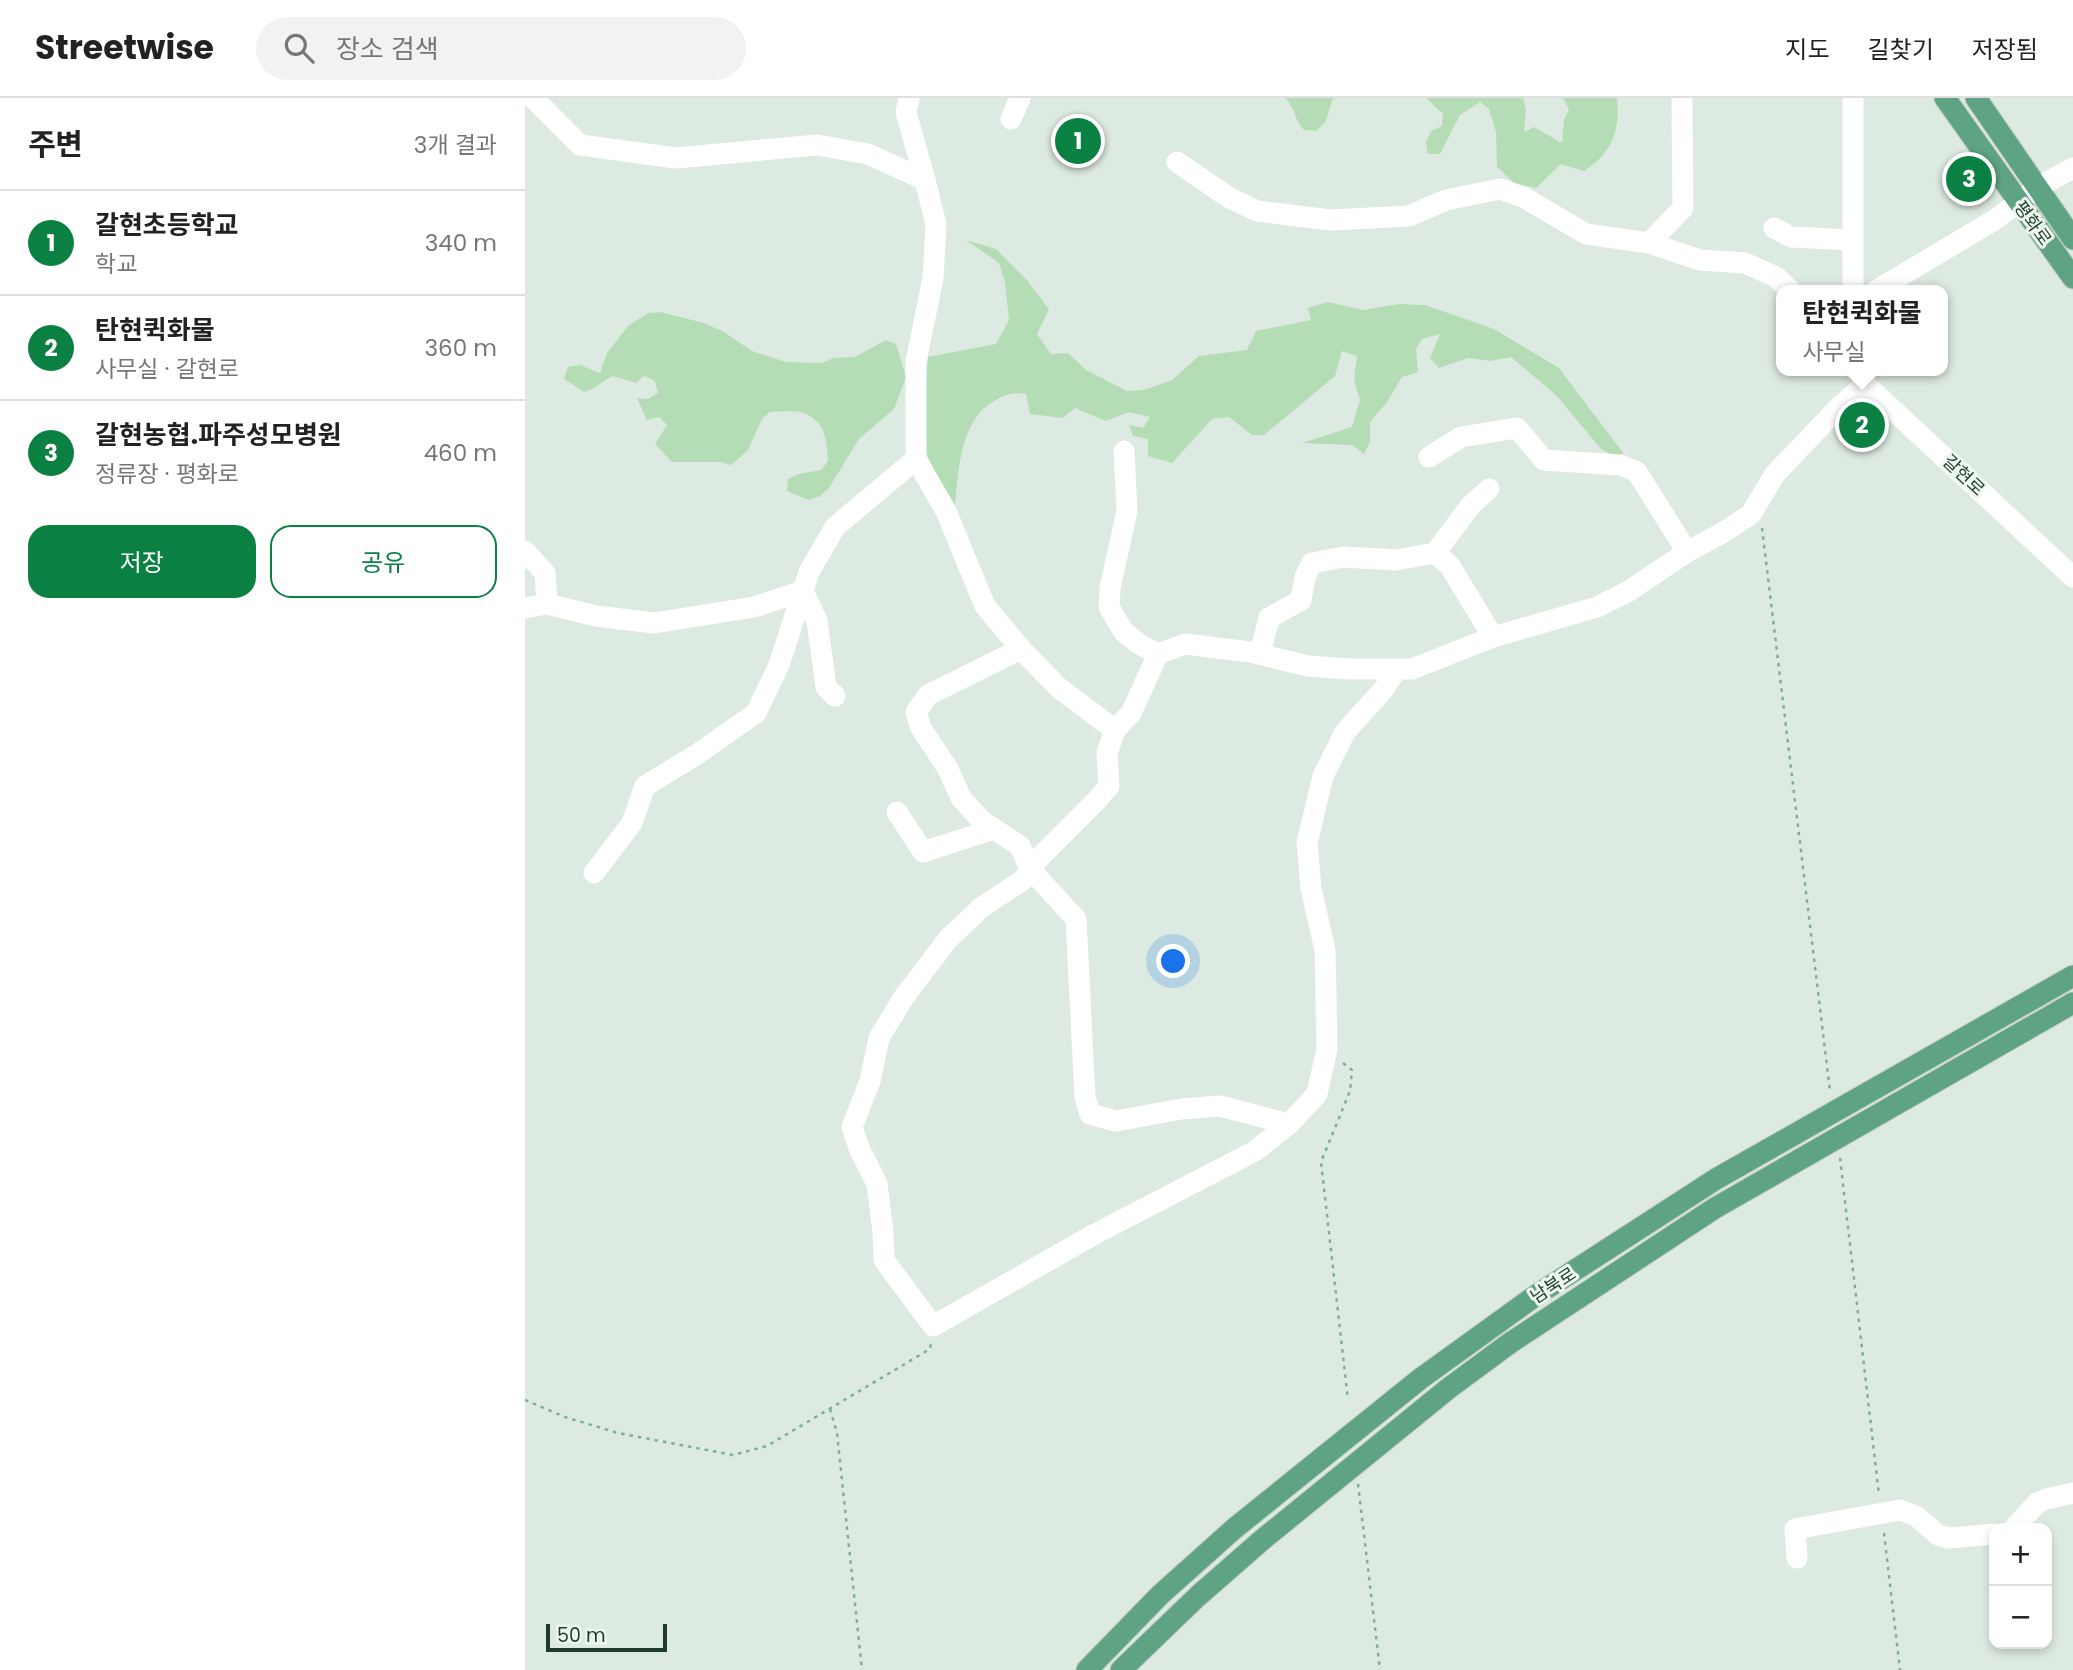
<!DOCTYPE html>
<html lang="ko">
<meta charset="utf-8">
<style>
body{margin:0;font-family:Poppins,"Noto Sans KR",sans-serif;background:#f2f2f2;color:#222}
.controls{position:absolute;right:21px;bottom:21px;display:grid;overflow:hidden;border-radius:14px;box-shadow:0 4px 10px #0003}
.controls button{width:63px;height:63px;display:grid;place-items:center;padding:0;border:0;border-bottom:2px solid #e0e0e0;background:#fff;color:#222;font:35px sans-serif}
.scale{position:absolute;left:21px;bottom:18px;width:121px;box-sizing:border-box;padding-left:7px;border:4px solid #1e3a2c;border-top:0;font-size:19px;line-height:24px;white-space:nowrap;color:#1e3a2c;-webkit-text-stroke:5px #edf7f0;paint-order:stroke}
.you{position:absolute;left:649px;top:864px;width:24px;height:24px;margin:-18px;border:5px solid #fff;border-radius:50%;background:#1a73e8;box-shadow:0 0 0 10px #1a73e833}
.badge{display:grid;place-items:center;width:46px;height:46px;border-radius:50%;background:#0b8043;color:#fff;font-size:23px;font-weight:700}
.pin{position:absolute;translate:-50% -50%;border:4px solid #fff;box-shadow:0 2px 7px #0006}
.popup{position:absolute;left:1251px;top:187px;width:172px;height:91px;box-sizing:border-box;display:grid;place-content:center;border-radius:14px;background:#fff;filter:drop-shadow(0 2px 5px #0005);font-size:23px;white-space:nowrap;color:#767676}
.popup b{font-size:26px;color:#222}
.popup::after{content:'';position:absolute;left:50%;top:100%;margin-left:-14px;border:14px solid transparent;border-top-color:#fff}
.list{margin:0;padding:0;list-style:none}
h2{display:flex;justify-content:space-between;align-items:center;height:91px;margin:0;padding:0 28px;font-size:30px}
h2 small{font-size:23px;font-weight:400;color:#767676}
.list li{display:grid;grid-template-columns:46px 1fr auto;gap:21px;align-items:center;box-sizing:border-box;height:105px;padding:0 28px;border-top:2px solid #e0e0e0}
.list b{display:block;font-size:26px;white-space:nowrap}
.list p{margin:0;font-size:23px;white-space:nowrap;color:#767676}
.list em{font-size:23px;font-style:normal;color:#767676}
.actions{display:flex;gap:14px;padding:21px 28px}
.actions a{flex:1;padding:16px 0;border:2px solid #0b8043;border-radius:21px;text-align:center;font-size:24px;color:#0b8043}
.actions .main{background:#0b8043;color:#fff}
.icon{flex:none;width:38px;height:38px;fill:none;stroke:currentColor;stroke-width:2;stroke-linecap:round;stroke-linejoin:round}
.map{position:relative;flex:none;width:1548px;height:1572px;overflow:hidden}
header{display:flex;align-items:center;gap:42px;box-sizing:border-box;height:98px;padding:0 35px;background:#fff;border-bottom:2px solid #e0e0e0}
header strong{font-size:33px}
nav{display:flex;gap:38px;margin-inline-start:auto;font-size:24px}
.search{width:490px;height:63px;background:#f2f2f2;display:flex;align-items:center;gap:18px;box-sizing:border-box;padding:0 24px;border-radius:38px;color:#767676;font-size:26px}
main{display:flex}
aside{flex:1;background:#fff}
.map>svg:first-child{display:block}
.green{fill:#b4ddb6}
.lines{fill:none;stroke-linecap:round;stroke-linejoin:round}
.major-casing{stroke:#c0c8c4;stroke-width:23}
.path{stroke:#7bb094;stroke-width:2.5;stroke-dasharray:3.5 5;stroke-linecap:butt}
.minor{stroke:#fff;stroke-width:21}
.major{stroke:#5ea382;stroke-width:21}
.labels{text-anchor:middle;dominant-baseline:central;stroke-width:6;stroke-linejoin:round;paint-order:stroke}
.street-label{font-size:18px;fill:#1e3a2c;stroke:#edf7f0}
</style>
<header>
<strong>Streetwise</strong>
<div class="search"><svg class="icon" aria-label="search" viewBox="0 0 24 24"><circle cx="10" cy="10" r="6"/><path d="M15 15l6 6"/></svg>장소 검색</div>
<nav><a>지도</a><a>길찾기</a><a>저장됨</a></nav>
</header>
<main>
<aside>
<h2>주변<small>3개 결과</small></h2>
<ul class="list">
<li><span class="badge">1</span><div><b>갈현초등학교</b><p>학교</p></div><em>340 m</em></li>
<li><span class="badge">2</span><div><b>탄현퀵화물</b><p>사무실 · 갈현로</p></div><em>360 m</em></li>
<li><span class="badge">3</span><div><b>갈현농협.파주성모병원</b><p>정류장 · 평화로</p></div><em>460 m</em></li>
</ul>
<div class="actions"><a class="main">저장</a><a>공유</a></div>
</aside>
<div class="map">
<svg width="1548" height="1572" viewBox="0 0 1548 1572">
<rect width="100%" height="100%" fill="#ddeae1"/>
<!-- green -->
<g class="green">
<path d="M760,0H808L800,25L790,33L779,32C768,20 772,13 760,0Z"/>
<path d="M901,0H998L1001,11L999,34L1009,29L1037,45L1039,22L1044,12L1038,0H1092C1095,32 1088,55 1059,73L1036,66L1011,90L989,85L972,69L971,34L964,11L955,4L935,17L915,56H903L901,44L906,33L917,28L918,16Z"/>
<path d="M441,142L471,151L501,181L524,211L512,236L526,256L543,255L561,272L602,293L619,292L647,282L674,258L722,252L731,233L786,222L783,210L803,204L838,212L874,206L900,207L969,231L1034,270L1099,356L1089,358L1076,351L1031,297L986,259L966,263L943,260L914,270L905,260L915,236L897,241L891,251L893,274L877,279L862,304L845,324V344L839,356L827,347L777,345L827,329L835,302L829,282L832,258L817,253L810,278L739,337H727L704,319L687,321L647,365L623,358V341L608,338L604,327L618,330L625,319L604,314L581,323L550,310L538,320L505,316L501,296C488,294 482,296 471,302C432,321 433,383 429,420L402,357L397,322L403,259L471,246L484,222L480,184L474,165Z"/>
<path d="M135,214L179,225L199,234L227,253L261,264L297,265L308,260L330,259L361,242L371,246L381,279L369,311L334,341L304,390L295,398L284,402L262,393L263,381L274,376L296,372L303,363C302,344 301,324 279,315C270,312 255,314 245,314L237,321L223,352L206,367L195,364H147L130,346L142,327L134,319L122,322L112,300L123,301L133,295L130,283L119,278L111,285L88,278C76,283 71,291 59,294L39,281L43,269L55,267L75,275L82,255L103,228L123,215Z"/>
</g>
<g class="lines">
<!-- major casing -->
<g class="major-casing">
<g id="major">
<path d="M1420,0L1548,180"/>
<path d="M1451,0L1548,141"/>
<path d="M562,1572L635,1497L710,1430L895,1281L1010,1198L1191,1081L1548,878"/>
<path d="M596,1572L673,1498L737,1442L924,1290L985,1245L1190,1110L1548,905"/>
</g>
</g>
<!-- path -->
<g class="path">
<path d="M1237,430L1305,993"/>
<path d="M818,965L827,972L825,993L796,1064L823,1302"/>
<path d="M1315,1060L1354,1397"/>
<path d="M0,1302L40,1319L93,1335L208,1357L242,1348L405,1251L406,1245"/>
<path d="M305,1311L312,1335L337,1572"/>
<path d="M833,1386L855,1572"/>
<path d="M1359,1435L1375,1572"/>
</g>
<!-- minor -->
<g class="minor">
<path d="M8,0L55,47L151,60L292,47L343,56L400,82"/>
<path d="M1328,0V192"/>
<path d="M486,21L495,0"/>
<path d="M652,64L703,99L732,113L805,122L884,118L921,102L975,91L998,99L1061,136L1124,145L1175,162L1220,165L1251,179L1265,192"/>
<path d="M1249,130L1266,139L1327,142"/>
<path d="M1124,145L1158,110L1157,0"/>
<path d="M1352,192L1471,121L1513,89L1548,70"/>
<path d="M1335,275L1340,286L1548,479"/>
<path d="M599,353L602,413L585,490L584,509L598,533L614,546L633,556"/>
<path d="M904,359L936,339L992,330L1019,362L1096,367L1112,374L1162,454"/>
<path d="M391,361L421,413L460,508L496,551L534,590L590,632"/>
<path d="M0,453L20,475L22,506L0,510"/>
<path d="M910,455L946,407L964,391"/>
<path d="M22,506L71,518L129,525L229,509L278,493L292,523L301,589L310,598"/>
<path d="M496,551L403,597L391,614L396,630L423,671L436,700L457,723L495,748L505,771L551,821L560,999L565,1016L591,1023L656,1011L695,1008L764,1026"/>
<path d="M735,556L744,520L776,502L780,479L787,465L818,459L871,462L910,455L925,468L968,539"/>
<path d="M872,571L858,592L820,634L798,678L782,745L786,790L800,852L802,951L792,996L764,1026L730,1053L570,1136L408,1228L359,1162L358,1134L352,1086L334,1050L327,1029L345,983L354,940L379,899L423,841L457,809L498,782L510,764L573,701L584,688L582,655L590,632L606,615L633,556L660,546L725,554L783,568L825,571H887L968,539L1072,509L1104,493L1162,454L1199,434L1226,416L1250,376L1314,309L1340,286"/>
<path d="M372,714L398,754L469,731"/>
<path d="M69,775L107,725L120,688L171,657L231,615L254,567L284,474L310,429L391,361V264L408,180L411,127L400,82L381,14L384,0"/>
<path d="M1489,1430L1512,1405L1521,1401L1548,1395"/>
<path d="M1272,1460L1270,1431L1375,1412L1391,1418L1413,1437L1424,1440L1469,1436"/>
</g>
<!-- major -->
<use href="#major" class="major"/>
</g>
<g class="labels">
<!-- street labels -->
<g class="street-label">
<text transform="translate(1508 125) rotate(54)">평화로</text>
<text transform="translate(1439 377) rotate(43)">갈현로</text>
<text transform="translate(1028 1187) rotate(-33)">남북로</text>
</g>
</g>
</svg>
<div class="controls">
<button>+</button>
<button>−</button>
</div>
<div class="scale">50 m</div>
<div class="you"></div>
<div class="pin badge" style="left:553px;top:43px">1</div>
<div class="pin badge" style="left:1337px;top:327px">2</div>
<div class="popup"><b>탄현퀵화물</b>사무실</div>
<div class="pin badge" style="left:1444px;top:81px">3</div>
</div>
</main>
